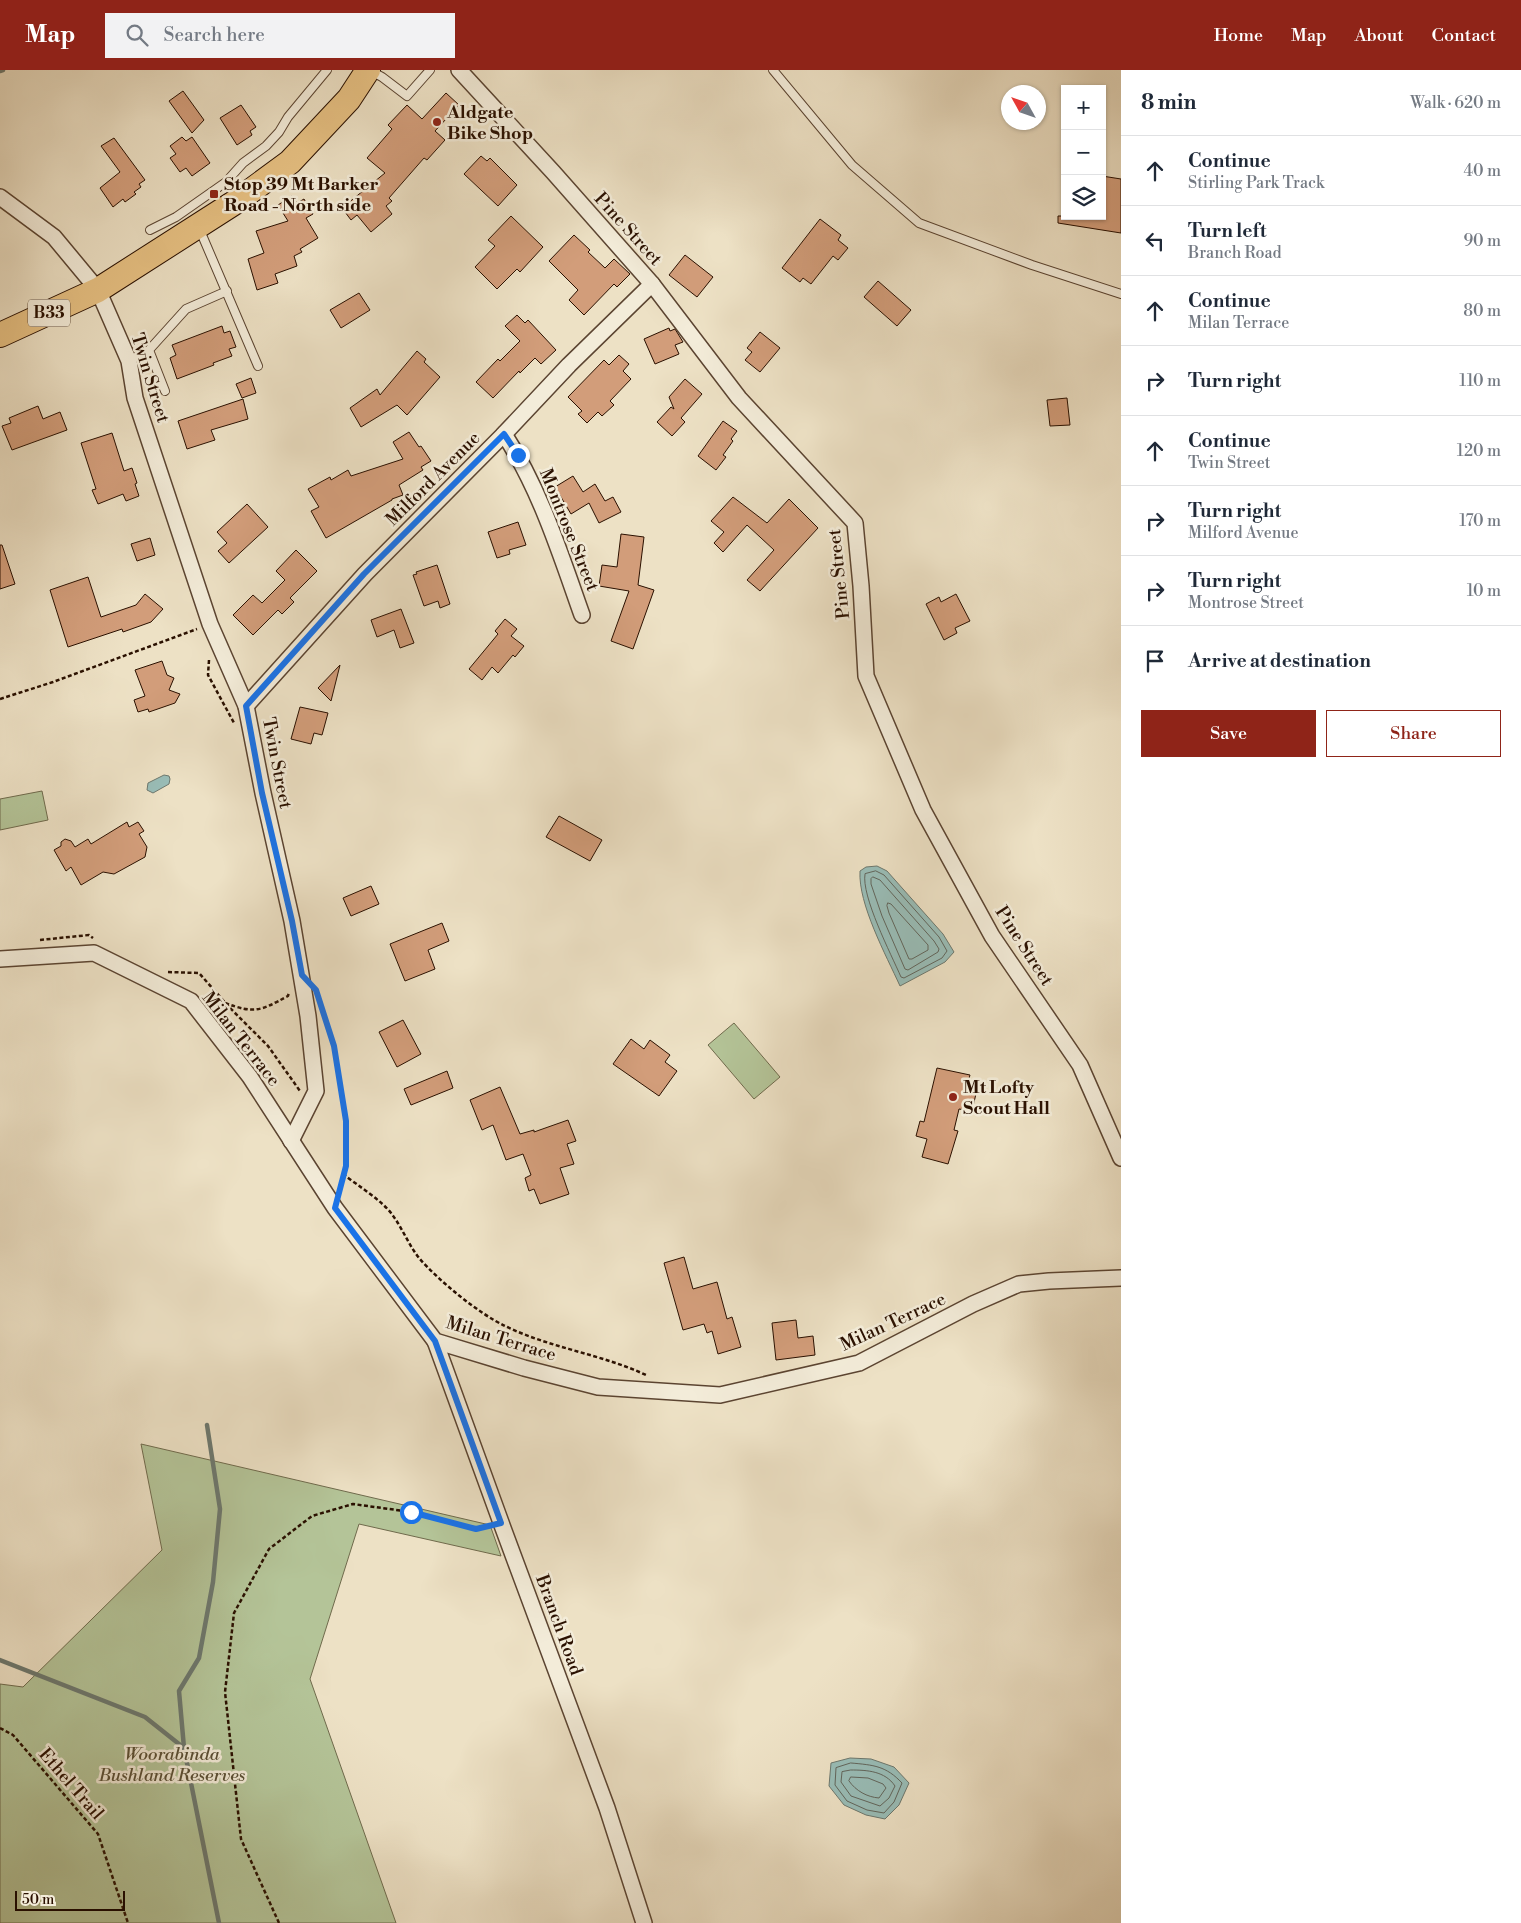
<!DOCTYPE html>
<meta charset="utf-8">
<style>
body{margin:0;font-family:"Libre Bodoni",serif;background:#f2f2f3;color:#1f2937}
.controls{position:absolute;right:15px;top:15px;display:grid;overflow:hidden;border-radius:0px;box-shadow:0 1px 4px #0004}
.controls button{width:45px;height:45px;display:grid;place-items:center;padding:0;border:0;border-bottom:1px solid #e0e1e3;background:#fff;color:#1f2937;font:25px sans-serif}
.compass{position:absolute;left:1001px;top:15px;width:45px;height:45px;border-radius:50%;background:#fff;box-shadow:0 1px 4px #0004;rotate:310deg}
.scale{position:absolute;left:15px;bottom:12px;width:110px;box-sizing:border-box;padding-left:5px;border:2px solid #2a1000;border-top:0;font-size:14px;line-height:18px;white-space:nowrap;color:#2a1000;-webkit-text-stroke:4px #f3ecd9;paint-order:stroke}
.stop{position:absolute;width:15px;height:15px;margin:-11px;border:4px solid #1a73e8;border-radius:50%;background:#fff}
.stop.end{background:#1a73e8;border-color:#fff;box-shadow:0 1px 5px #0008}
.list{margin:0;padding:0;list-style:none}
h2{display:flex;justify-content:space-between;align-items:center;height:65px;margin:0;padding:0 20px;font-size:21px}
h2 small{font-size:16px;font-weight:400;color:#747a83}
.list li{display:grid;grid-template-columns:32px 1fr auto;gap:15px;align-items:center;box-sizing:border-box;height:70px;padding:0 20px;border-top:1px solid #e0e1e3}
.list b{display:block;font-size:19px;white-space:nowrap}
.list p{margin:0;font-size:16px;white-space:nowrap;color:#747a83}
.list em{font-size:16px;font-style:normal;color:#747a83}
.actions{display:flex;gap:10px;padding:15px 20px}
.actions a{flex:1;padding:11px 0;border:1px solid #8f2418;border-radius:0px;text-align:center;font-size:18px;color:#8f2418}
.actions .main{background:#8f2418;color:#fff}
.icon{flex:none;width:28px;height:28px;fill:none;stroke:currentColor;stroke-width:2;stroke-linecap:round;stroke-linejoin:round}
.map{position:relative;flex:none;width:1121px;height:1853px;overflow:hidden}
header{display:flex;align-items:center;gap:30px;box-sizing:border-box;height:70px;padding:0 25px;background:#8f2418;color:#fff}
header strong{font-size:24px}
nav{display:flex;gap:28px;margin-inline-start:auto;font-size:18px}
.search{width:350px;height:45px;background:#f2f2f3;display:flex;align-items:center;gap:12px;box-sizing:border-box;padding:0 18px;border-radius:0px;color:#747a83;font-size:19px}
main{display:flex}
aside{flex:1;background:#fff}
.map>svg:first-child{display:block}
.green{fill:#b4c498;stroke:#6f6a4c}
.water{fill:#99bdb7;stroke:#6d786e}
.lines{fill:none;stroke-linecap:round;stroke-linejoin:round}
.shore{stroke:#62665c;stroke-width:1}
.stream{stroke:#6d786e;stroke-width:4.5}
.building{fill:#d29d7a;stroke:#2a1000}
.lane-casing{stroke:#5b4431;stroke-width:10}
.street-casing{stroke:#5b4431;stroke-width:18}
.primary-casing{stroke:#2a1000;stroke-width:26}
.path{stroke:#2a1000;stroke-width:2.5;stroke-dasharray:4 2.5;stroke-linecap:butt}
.lane{stroke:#f3ecd9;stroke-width:8}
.street{stroke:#f3ecd9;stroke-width:15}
.primary{stroke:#e6c082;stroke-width:24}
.route{stroke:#1a73e8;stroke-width:6}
.poi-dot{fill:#8f2418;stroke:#f3ecd9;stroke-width:2}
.labels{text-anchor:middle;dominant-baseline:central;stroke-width:5;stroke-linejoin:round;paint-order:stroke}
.shield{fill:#f3ecd9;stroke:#665241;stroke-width:1}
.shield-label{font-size:16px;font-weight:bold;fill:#2a1000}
.poi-label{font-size:18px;font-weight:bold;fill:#2a1000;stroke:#f3ecd9;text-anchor:start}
.street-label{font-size:18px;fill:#2a1000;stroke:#f3ecd9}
.park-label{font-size:18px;font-style:italic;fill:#5a4f35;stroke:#f3ecd9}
</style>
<header>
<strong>Map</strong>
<div class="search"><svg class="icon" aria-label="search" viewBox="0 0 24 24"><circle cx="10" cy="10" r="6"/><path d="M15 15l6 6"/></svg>Search here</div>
<nav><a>Home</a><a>Map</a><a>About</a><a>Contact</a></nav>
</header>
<main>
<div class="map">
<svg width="1121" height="1853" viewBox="0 0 1121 1853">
<rect width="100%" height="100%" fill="#ede1c5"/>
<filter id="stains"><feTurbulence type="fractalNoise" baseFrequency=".004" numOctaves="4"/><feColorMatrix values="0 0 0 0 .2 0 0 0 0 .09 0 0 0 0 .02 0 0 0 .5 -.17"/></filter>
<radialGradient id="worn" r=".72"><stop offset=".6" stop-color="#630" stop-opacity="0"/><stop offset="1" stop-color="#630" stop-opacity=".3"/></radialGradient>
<!-- green -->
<g class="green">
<path d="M42,721L48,750L0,760V729Z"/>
<path d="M734,953L780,1007L754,1029L708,975Z"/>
<path d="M141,1374L490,1455L501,1486L359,1454L310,1609L396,1853H0V1614L23,1617L162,1480Z"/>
</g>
<!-- water -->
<g class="water">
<path d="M164,705L169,706L170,709L169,714L153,723L147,720L148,713Z"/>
<path d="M877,796L887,801L943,864L954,882L945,892L900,916C886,885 858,834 860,801L866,797Z"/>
<path d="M850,1688L871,1689L894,1697L909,1713L899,1735L885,1749L866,1745L844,1735L829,1716L831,1693Z"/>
</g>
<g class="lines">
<!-- shore -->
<g class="shore">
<path d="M876,801L884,805L939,867L947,881L942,888L904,908L901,907C891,884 861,826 865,804Z"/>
<path d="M873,807L880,810L934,871L939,879L938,882L908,900L905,899L882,846L871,814V809Z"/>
<path d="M888,833L891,834L928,875V880L912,889H909L889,843L887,836Z"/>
<path d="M851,1693C874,1695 886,1696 902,1713L894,1732L884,1743L867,1740L847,1731L835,1715L836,1698Z"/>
<path d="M851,1700C867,1700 885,1701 895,1716L889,1728L880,1736L851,1726L841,1712L842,1702Z"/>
<path d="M851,1707L868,1708L883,1714L886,1718L879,1728C867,1727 856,1721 849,1711Z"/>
</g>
<!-- stream -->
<g class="stream">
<path d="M0,1L3,0"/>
<path d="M0,1590L145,1647L184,1678L219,1853"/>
<path d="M184,1678L179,1621L199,1588L213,1512L220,1439L207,1355"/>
</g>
</g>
<!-- building -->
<g class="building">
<path d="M183,21L204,50L192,63L169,31Z"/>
<path d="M446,23L459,35L435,61L445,70L427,90L424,88L389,128L392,131L386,136L392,144L371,162L357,145L351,150L342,138L385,103L367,88L392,59L388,55L407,35L422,49Z"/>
<path d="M241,35L256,57L250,61L252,65L237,75L220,48Z"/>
<path d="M182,67L186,71L192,67L210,93L192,106L186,98L180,102L170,88L176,84L170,76Z"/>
<path d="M114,68L145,110L139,114L141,117L134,122L136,124L125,132L123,129L113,137L100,118L120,102L101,76Z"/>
<path d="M481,86L487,91L490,88L517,115L498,136L464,104Z"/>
<path d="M1102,106L1121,109V163L1058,153V146H1102Z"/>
<path d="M292,126L297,133L304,129L313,144L306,148L318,168L300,179L302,182L294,186L297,196L275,204L278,213L257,220L248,189L264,183L256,161L288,151L278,135Z"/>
<path d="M511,146L543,177L520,202L517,199L497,219L475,197L495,176L488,170Z"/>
<path d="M820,149L841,165L838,170L848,178L838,190L833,186L811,214L803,208L800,212L782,198Z"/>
<path d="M574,165L590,180L588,182L605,198L614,189L630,204L617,217L614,214L584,245L569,230L578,220L549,191Z"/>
<path d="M685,185L713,207L697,227L669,205Z"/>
<path d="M878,211L911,240L897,256L864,227Z"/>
<path d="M359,223L370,240L341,258L330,240Z"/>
<path d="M517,245L525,253L528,250L556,280L541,294L535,288L520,303L519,301L493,328L476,312L498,289L500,291L520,271L505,256Z"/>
<path d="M222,256L224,263L230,261L236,277L229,279L232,286L213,293L214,295L177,309L170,288L176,285L172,275Z"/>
<path d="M669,258L670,261L675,259L683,272L675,275L679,284L655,294L644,269Z"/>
<path d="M760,262L780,278L760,302L745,290L752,282L747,278Z"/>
<path d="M417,281L426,289L424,292L440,307L407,345L397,335L361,357L350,338L377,319L380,325Z"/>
<path d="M619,285L629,294L623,301L631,309L610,331L614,335L602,346L598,342L587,353L578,344L582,341L568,327L604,290L609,295Z"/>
<path d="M251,308L256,323L242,328L236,314Z"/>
<path d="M685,309L702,324L681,348L685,352L672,366L657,352L671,337L674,339L669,327Z"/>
<path d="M1067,328L1070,355L1050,356L1047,330Z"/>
<path d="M243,329L248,349L211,360L215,370L187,379L178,351Z"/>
<path d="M38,336L43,349L60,342L67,360L12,380L2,356L11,353L9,348Z"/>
<path d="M723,351L737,361L731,369L733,371L723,385L726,387L716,400L698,386Z"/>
<path d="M409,362L419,377L421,376L431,391L421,397L423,400L399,415L403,425L392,429V430L326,468L311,441L319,437L308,419L330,407L331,410L348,400L351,406L403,389L393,372Z"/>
<path d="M112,363L124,401L132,398L137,413L135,414L139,426L126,431L123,424L98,434L92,420L96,419L81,373Z"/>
<path d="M573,406L583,422L595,414L605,431L613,427L621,442L599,453L589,433L571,444L555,417Z"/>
<path d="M733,427L767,453L789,429L818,458L760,521L747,510L774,480L747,455L723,482L714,473L724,462L711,451Z"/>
<path d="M247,434L268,457L229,493L218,481L227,473L217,462Z"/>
<path d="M518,452L526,475L509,480L510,484L497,488L488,462Z"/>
<path d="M621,464L644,467L638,515L654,520L633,579L611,571L629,521L599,516L602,495L617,497Z"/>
<path d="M150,468L155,485L137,491L131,474Z"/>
<path d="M0,475H2L15,514L0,519Z"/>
<path d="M296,480L317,501L290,528L294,532L282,544L278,540L253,565L233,545L253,525L262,533L285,510L276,501Z"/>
<path d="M437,495L450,534L440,538L438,531L424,536L413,505L417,504L416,502Z"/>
<path d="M88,507L101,547L136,535L145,524L163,539L151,552L123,562L122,559L68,577L50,520Z"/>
<path d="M956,524L970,551L955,558L957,563L944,570L926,534L939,527L941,532Z"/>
<path d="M401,539L414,573L400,578L394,560L377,567L371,550Z"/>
<path d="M505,549L517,559L511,566L524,576L515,587L513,585L498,603L492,597L482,610L469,599L498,564L495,561Z"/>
<path d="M162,591L167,605L174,608L169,620L180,624L175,633L149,642L148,639L138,642L134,630L145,626L135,600Z"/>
<path d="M340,595L331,631L318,618Z"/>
<path d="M300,637L328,643L322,665L314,663L311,674L291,669Z"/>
<path d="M559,746L602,770L590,791L546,767Z"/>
<path d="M127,752L129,757L138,752L144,761L139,764L147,777L145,787L114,804L103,802L81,815L71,797L66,801L54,780L61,776V772L65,769L71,771L75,777L88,769L91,774Z"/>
<path d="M371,816L379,834L351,846L343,828Z"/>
<path d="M442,853L449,871L428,880L435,899L405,911L390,874Z"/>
<path d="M403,950L421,984L397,997L379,962Z"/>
<path d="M631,969L644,979L650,970L670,985L665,992L677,1001L659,1026L613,994Z"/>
<path d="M937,998L970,1005L968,1012L978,1015L972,1041L959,1039L954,1060L958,1061L948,1094L922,1087L927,1069L916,1066L920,1051L924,1052Z"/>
<path d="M447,1001L453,1018L411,1035L404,1019Z"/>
<path d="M500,1017L520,1064L534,1060V1062L568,1050L576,1071L567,1074L574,1094L560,1098L569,1124L540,1134L534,1119L529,1121L525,1108L531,1105L523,1084L506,1090L493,1055L482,1060L470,1030Z"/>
<path d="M684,1187L693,1219L717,1212L727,1249L732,1247L741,1277L718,1284L712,1261L707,1263L704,1254L683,1260L664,1193Z"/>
<path d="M796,1250L798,1268L813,1266L815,1285L776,1290L772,1253Z"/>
</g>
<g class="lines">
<!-- lane casing -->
<g class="lane-casing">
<g id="lane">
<path d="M773,0L852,95L919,153L1032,195L1121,224"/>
<path d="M371,1L382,7L407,26L430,0"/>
<path d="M199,158L258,296"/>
<path d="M150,160L176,147L226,112L243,93L266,76L279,62L288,47L327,0"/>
<path d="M129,291L149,280"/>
<path d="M165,321L149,280L186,239L227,221"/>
</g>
</g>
<!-- street casing -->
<g class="street-casing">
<g id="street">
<path d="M459,0L553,102L652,214L739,328L855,453L861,516L866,606L923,740L992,866L1080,995L1121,1088"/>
<path d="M0,127L54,167L98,220L129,291L135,328L210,554L246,636L263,723L292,851L308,946L316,1021L291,1071"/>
<path d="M504,364C540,419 560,483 582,545"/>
<path d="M246,636L365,504L504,364L569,295L652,214"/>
<path d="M0,889L94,883L191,931L250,1007L335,1138L435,1271L524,1298L598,1317L720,1325L859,1293L973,1234L1019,1214L1049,1211L1121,1208"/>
<path d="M435,1271L503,1458L607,1738L644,1853"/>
</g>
</g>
<!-- primary casing -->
<g class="primary-casing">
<path id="primary" d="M0,265L98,220L237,131L290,92L349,29L368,0"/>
</g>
<!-- path -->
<g class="path">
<path d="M209,590L208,605L234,653"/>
<path d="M0,629L53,612L197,559"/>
<path d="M40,870L89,865L93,868"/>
<path d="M168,902L199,903L229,937L268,976L300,1021"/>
<path d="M225,933C255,944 260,941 288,926L289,922"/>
<path d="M324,942L334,976L346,1051V1096L340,1119"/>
<path d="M343,1104C357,1115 381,1130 391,1143C402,1157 408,1174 419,1188C439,1211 478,1243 505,1256C550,1278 601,1284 646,1305"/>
<path d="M0,1658L13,1665L98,1764L128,1853"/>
<path d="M279,1853L241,1769L225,1622L234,1543L269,1479L312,1446L353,1434L411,1442L477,1459L487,1456"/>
</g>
<!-- lane -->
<use href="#lane" class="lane"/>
<!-- street -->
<use href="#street" class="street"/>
<!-- primary -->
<use href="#primary" class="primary"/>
</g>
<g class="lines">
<!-- route -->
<path class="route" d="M411,1442L476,1459L501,1453L435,1271L335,1138L346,1096V1051L334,976L316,920L302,905L292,851L262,723L246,636L364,504L504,364L518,385"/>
</g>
<!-- markers -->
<g class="poi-dot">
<circle cx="437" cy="52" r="5"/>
<rect x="209" y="119" width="10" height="10" rx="2.5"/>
<circle cx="953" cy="1027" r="5"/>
</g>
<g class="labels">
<!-- shield labels -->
<rect class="shield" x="28" y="229.5" width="42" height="27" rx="4"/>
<g class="shield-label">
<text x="49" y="243">B33</text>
</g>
<!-- poi labels -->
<g class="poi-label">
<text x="447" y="42">Aldgate<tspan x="447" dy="21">Bike Shop</tspan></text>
<text x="224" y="114">Stop 39 Mt Barker<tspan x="224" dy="21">Road - North side</tspan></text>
<text x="963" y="1017">Mt Lofty<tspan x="963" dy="21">Scout Hall</tspan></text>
</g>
<!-- street labels -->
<g class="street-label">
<text transform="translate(628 159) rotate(48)">Pine Street</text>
<text transform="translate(150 308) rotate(73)">Twin Street</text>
<text transform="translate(433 409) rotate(-45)">Milford Avenue</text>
<text transform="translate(569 460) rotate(68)">Montrose Street</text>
<text transform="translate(839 504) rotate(-96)">Pine Street</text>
<text transform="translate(277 693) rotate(79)">Twin Street</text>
<text transform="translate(1024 876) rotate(57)">Pine Street</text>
<text transform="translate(241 969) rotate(52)">Milan Terrace</text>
<text transform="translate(893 1252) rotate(-25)">Milan Terrace</text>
<text transform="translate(501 1269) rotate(17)">Milan Terrace</text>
<text transform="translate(559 1555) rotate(70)">Branch Road</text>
<text transform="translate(71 1714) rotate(49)">Ethel Trail</text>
</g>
<!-- park labels -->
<g class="park-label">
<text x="172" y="1684">Woorabinda<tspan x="172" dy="21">Bushland Reserves</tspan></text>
</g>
</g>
<rect width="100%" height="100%" filter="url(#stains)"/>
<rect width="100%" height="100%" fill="url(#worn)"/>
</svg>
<div class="controls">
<button>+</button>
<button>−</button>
<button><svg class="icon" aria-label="layers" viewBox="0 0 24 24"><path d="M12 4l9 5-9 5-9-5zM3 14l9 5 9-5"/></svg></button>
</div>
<svg class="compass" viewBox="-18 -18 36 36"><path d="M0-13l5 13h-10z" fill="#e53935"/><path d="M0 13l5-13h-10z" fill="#747a83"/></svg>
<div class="scale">50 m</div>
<div class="stop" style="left:411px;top:1442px"></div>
<div class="stop end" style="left:518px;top:385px"></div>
</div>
<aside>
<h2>8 min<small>Walk · 620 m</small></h2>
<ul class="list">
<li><svg class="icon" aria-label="ahead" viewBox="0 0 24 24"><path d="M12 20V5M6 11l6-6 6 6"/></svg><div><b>Continue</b><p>Stirling Park Track</p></div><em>40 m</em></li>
<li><svg class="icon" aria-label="left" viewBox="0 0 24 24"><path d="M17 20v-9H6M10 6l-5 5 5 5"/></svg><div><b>Turn left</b><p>Branch Road</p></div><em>90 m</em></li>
<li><svg class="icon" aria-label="ahead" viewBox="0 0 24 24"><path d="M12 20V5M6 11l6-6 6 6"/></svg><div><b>Continue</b><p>Milan Terrace</p></div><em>80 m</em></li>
<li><svg class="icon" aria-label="right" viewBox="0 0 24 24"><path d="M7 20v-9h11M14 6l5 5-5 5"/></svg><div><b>Turn right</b></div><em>110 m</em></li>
<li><svg class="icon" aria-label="ahead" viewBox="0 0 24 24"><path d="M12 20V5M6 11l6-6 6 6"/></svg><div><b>Continue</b><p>Twin Street</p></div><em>120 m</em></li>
<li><svg class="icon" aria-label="right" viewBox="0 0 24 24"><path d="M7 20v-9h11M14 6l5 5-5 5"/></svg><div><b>Turn right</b><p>Milford Avenue</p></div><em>170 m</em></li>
<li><svg class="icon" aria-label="right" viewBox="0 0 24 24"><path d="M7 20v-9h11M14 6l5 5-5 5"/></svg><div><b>Turn right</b><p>Montrose Street</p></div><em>10 m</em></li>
<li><svg class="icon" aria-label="arrive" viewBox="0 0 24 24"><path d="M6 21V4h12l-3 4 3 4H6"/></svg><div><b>Arrive at destination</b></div></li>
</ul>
<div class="actions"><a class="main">Save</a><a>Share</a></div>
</aside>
</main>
